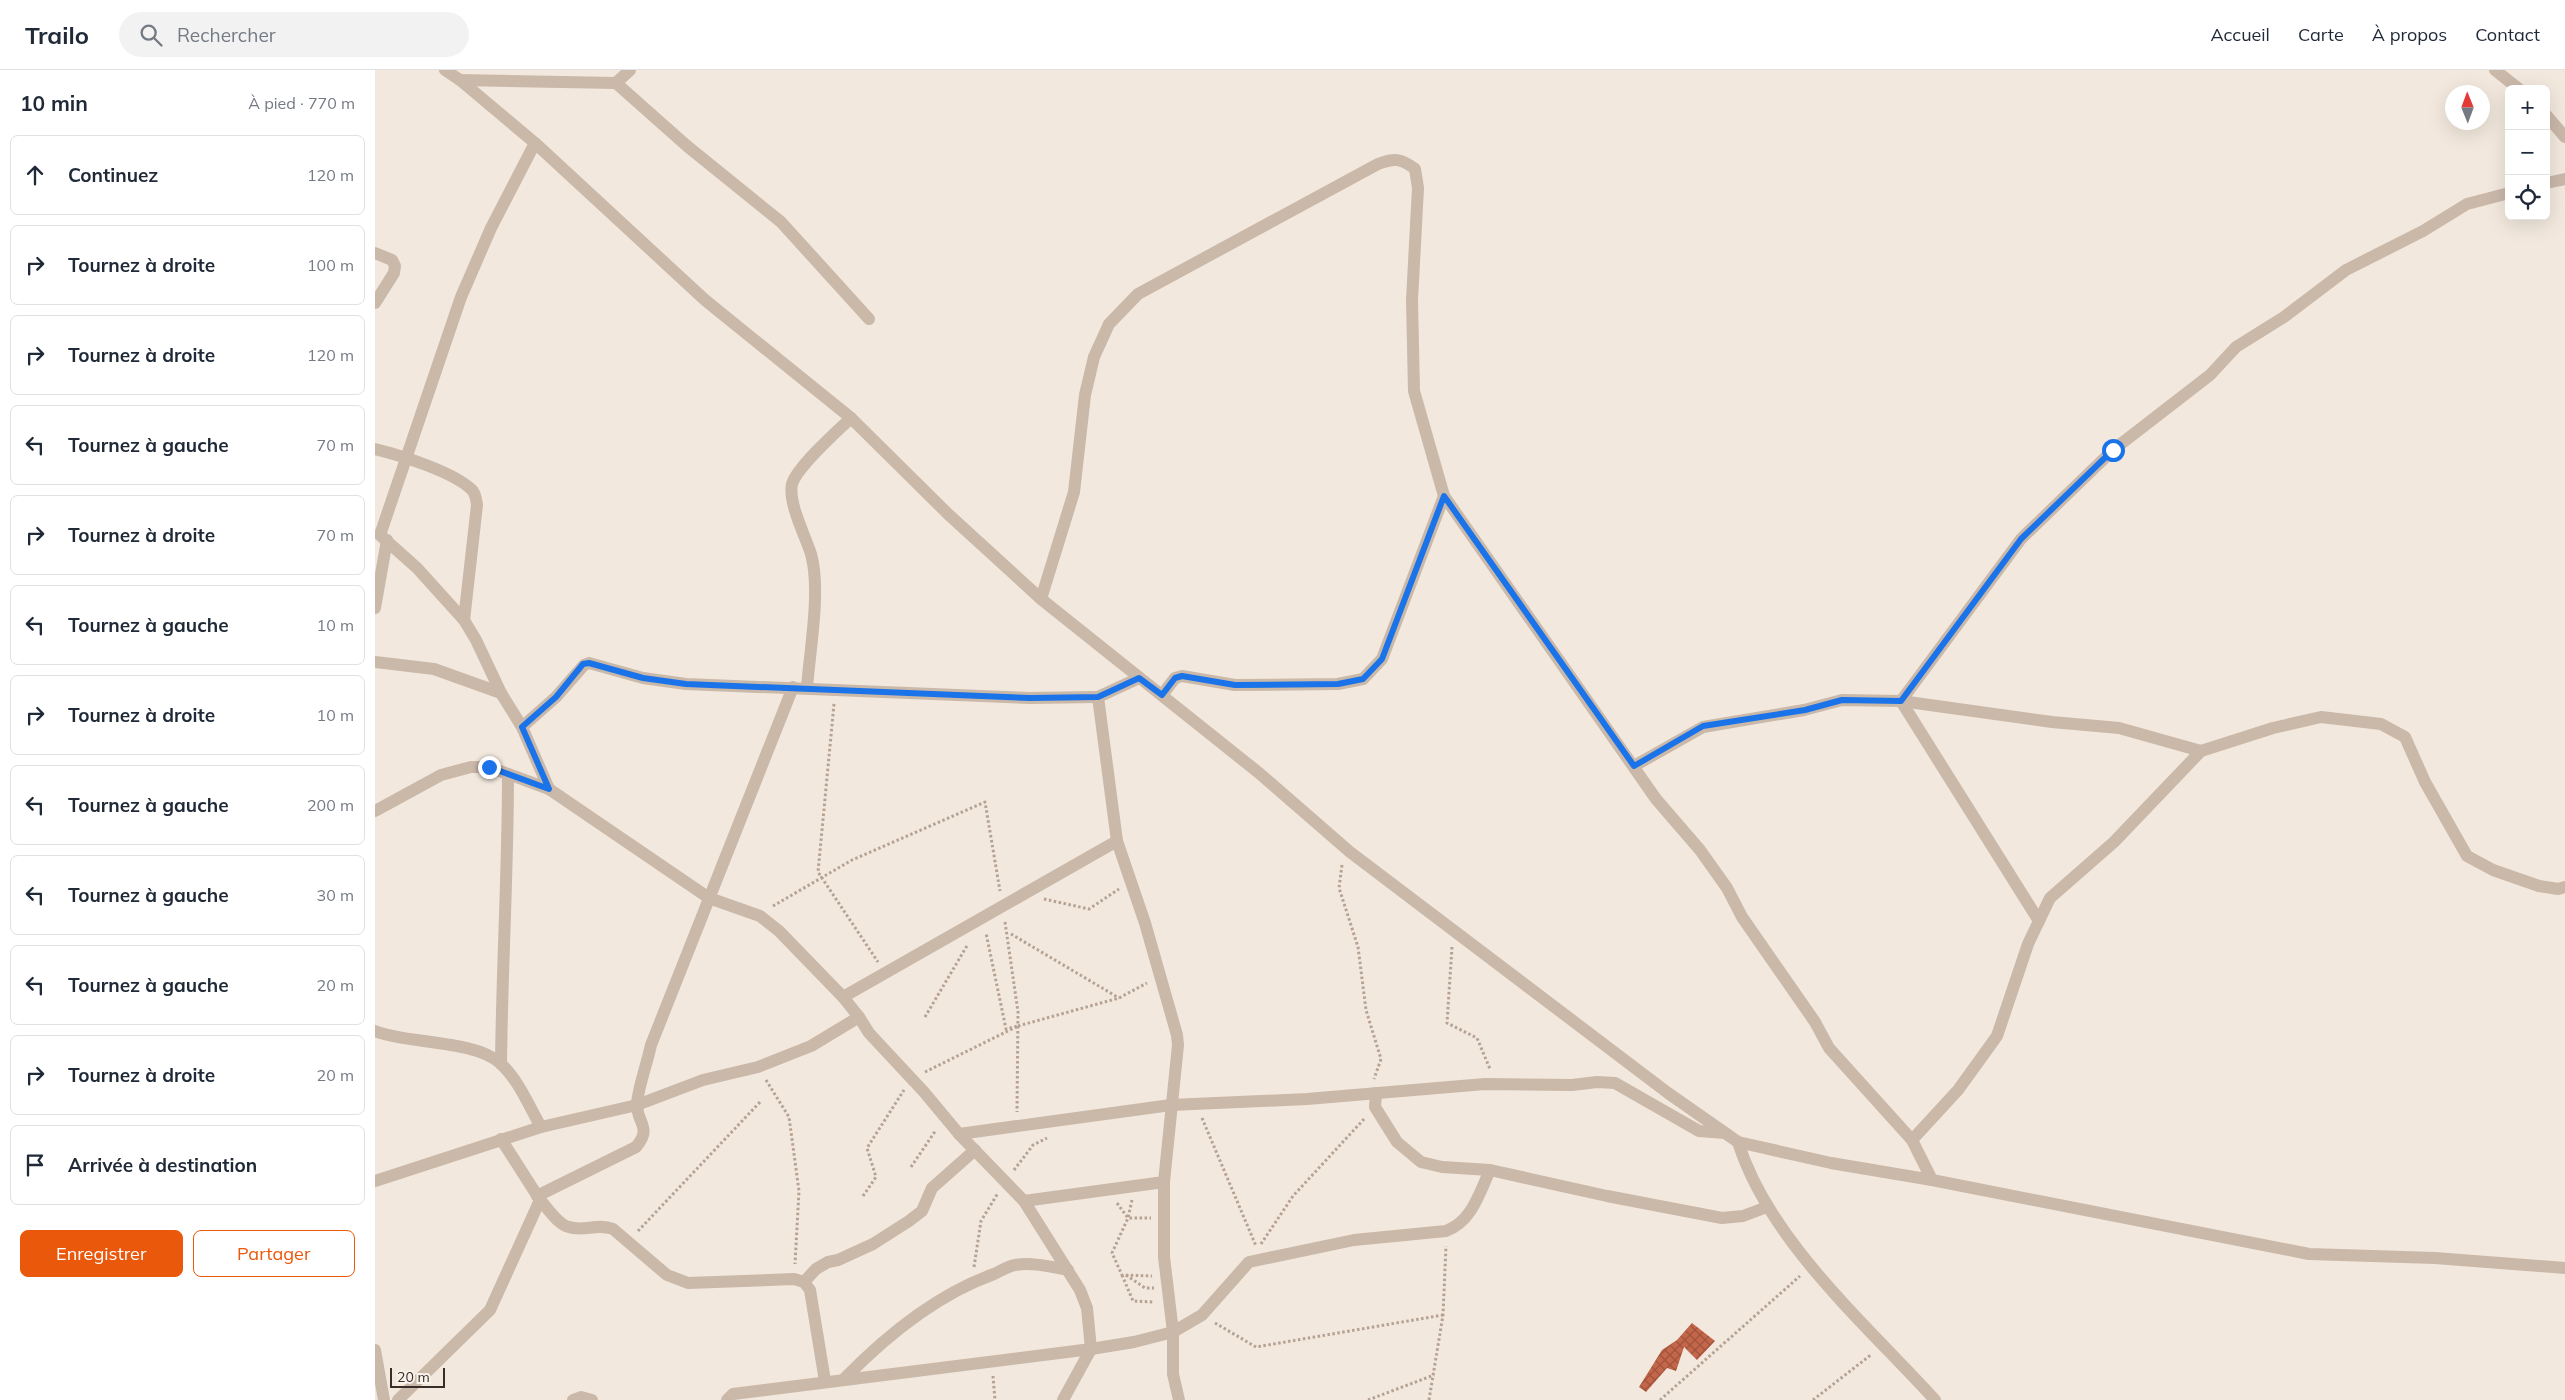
<!DOCTYPE html>
<html lang="fr">
<meta charset="utf-8">
<style>
body{margin:0;font-family:Mulish,sans-serif;background:#f2f2f3;color:#1f2937}
.controls{position:absolute;right:15px;top:15px;display:grid;overflow:hidden;border-radius:8px;box-shadow:0 5px 20px #0002}
.controls button{width:45px;height:45px;display:grid;place-items:center;padding:0;border:0;border-bottom:1px solid #e0e1e3;background:#fff;color:#1f2937;font:25px sans-serif}
.compass{position:absolute;left:2070px;top:15px;width:45px;height:45px;border-radius:50%;background:#fff;box-shadow:0 5px 20px #0002;rotate:359deg}
.scale{position:absolute;left:15px;bottom:12px;width:55px;box-sizing:border-box;padding-left:5px;border:2px solid #372d29;border-top:0;font-size:14px;line-height:18px;white-space:nowrap;color:#372d29;-webkit-text-stroke:4px #f9f2ea;paint-order:stroke}
.stop{position:absolute;width:15px;height:15px;margin:-11px;border:4px solid #1a73e8;border-radius:50%;background:#fff}
.stop.end{background:#1a73e8;border-color:#fff;box-shadow:0 1px 5px #0008}
.list{margin:0;padding:0;list-style:none}
h2{display:flex;justify-content:space-between;align-items:center;height:65px;margin:0;padding:0 20px;font-size:21px}
h2 small{font-size:16px;font-weight:400;color:#747a83}
.list li{display:grid;grid-template-columns:32px 1fr auto;gap:15px;align-items:center;box-sizing:border-box;height:80px;margin:0 10px 10px;padding:0 10px;border:1px solid #e0e1e3;border-radius:8px}
.list b{display:block;font-size:19px;white-space:nowrap}
.list em{font-size:16px;font-style:normal;color:#747a83}
.actions{display:flex;gap:10px;padding:15px 20px}
.actions a{flex:1;padding:11px 0;border:1px solid #ea580c;border-radius:8px;text-align:center;font-size:18px;color:#ea580c}
.actions .main{background:#ea580c;color:#fff}
.icon{flex:none;width:28px;height:28px;fill:none;stroke:currentColor;stroke-width:2;stroke-linecap:round;stroke-linejoin:round}
.map{position:relative;flex:none;width:2190px;height:1330px;overflow:hidden}
header{display:flex;align-items:center;gap:30px;box-sizing:border-box;height:70px;padding:0 25px;background:#fff;border-bottom:1px solid #e0e1e3}
header strong{font-size:24px}
nav{display:flex;gap:28px;margin-inline-start:auto;font-size:18px}
.search{width:350px;height:45px;background:#f2f2f3;display:flex;align-items:center;gap:12px;box-sizing:border-box;padding:0 18px;border-radius:28px;color:#747a83;font-size:19px}
main{display:flex}
aside{flex:1;background:#fff}
.map>svg:first-child{display:block}
.building{fill:url(#building-cross-hatch)}
.lines{fill:none;stroke-linecap:round;stroke-linejoin:round}
.path{stroke:#b6a293;stroke-width:3;stroke-dasharray:2.5 2.5;stroke-linecap:butt}
.minor{stroke:#cab8a9;stroke-width:12}
.route{stroke:#1a73e8;stroke-width:6}
</style>
<header>
<strong>Trailo</strong>
<div class="search"><svg class="icon" aria-label="search" viewBox="0 0 24 24"><circle cx="10" cy="10" r="6"/><path d="M15 15l6 6"/></svg>Rechercher</div>
<nav><a>Accueil</a><a>Carte</a><a>À propos</a><a>Contact</a></nav>
</header>
<main>
<aside>
<h2>10 min<small>À pied · 770 m</small></h2>
<ul class="list">
<li><svg class="icon" aria-label="ahead" viewBox="0 0 24 24"><path d="M12 20V5M6 11l6-6 6 6"/></svg><div><b>Continuez</b></div><em>120 m</em></li>
<li><svg class="icon" aria-label="right" viewBox="0 0 24 24"><path d="M7 20v-9h11M14 6l5 5-5 5"/></svg><div><b>Tournez à droite</b></div><em>100 m</em></li>
<li><svg class="icon" aria-label="right" viewBox="0 0 24 24"><path d="M7 20v-9h11M14 6l5 5-5 5"/></svg><div><b>Tournez à droite</b></div><em>120 m</em></li>
<li><svg class="icon" aria-label="left" viewBox="0 0 24 24"><path d="M17 20v-9H6M10 6l-5 5 5 5"/></svg><div><b>Tournez à gauche</b></div><em>70 m</em></li>
<li><svg class="icon" aria-label="right" viewBox="0 0 24 24"><path d="M7 20v-9h11M14 6l5 5-5 5"/></svg><div><b>Tournez à droite</b></div><em>70 m</em></li>
<li><svg class="icon" aria-label="left" viewBox="0 0 24 24"><path d="M17 20v-9H6M10 6l-5 5 5 5"/></svg><div><b>Tournez à gauche</b></div><em>10 m</em></li>
<li><svg class="icon" aria-label="right" viewBox="0 0 24 24"><path d="M7 20v-9h11M14 6l5 5-5 5"/></svg><div><b>Tournez à droite</b></div><em>10 m</em></li>
<li><svg class="icon" aria-label="left" viewBox="0 0 24 24"><path d="M17 20v-9H6M10 6l-5 5 5 5"/></svg><div><b>Tournez à gauche</b></div><em>200 m</em></li>
<li><svg class="icon" aria-label="left" viewBox="0 0 24 24"><path d="M17 20v-9H6M10 6l-5 5 5 5"/></svg><div><b>Tournez à gauche</b></div><em>30 m</em></li>
<li><svg class="icon" aria-label="left" viewBox="0 0 24 24"><path d="M17 20v-9H6M10 6l-5 5 5 5"/></svg><div><b>Tournez à gauche</b></div><em>20 m</em></li>
<li><svg class="icon" aria-label="right" viewBox="0 0 24 24"><path d="M7 20v-9h11M14 6l5 5-5 5"/></svg><div><b>Tournez à droite</b></div><em>20 m</em></li>
<li><svg class="icon" aria-label="arrive" viewBox="0 0 24 24"><path d="M6 21V4h12l-3 4 3 4H6"/></svg><div><b>Arrivée à destination</b></div></li>
</ul>
<div class="actions"><a class="main">Enregistrer</a><a>Partager</a></div>
</aside>
<div class="map">
<svg width="2190" height="1330" viewBox="0 0 2190 1330">
<defs>
<pattern id="building-cross-hatch" width="8" height="8" patternUnits="userSpaceOnUse" patternTransform="scale(1.25)"><rect width="8" height="8" fill="#c46649"/><path d="M0 0l8 8M0 8l8-8" fill="none" stroke="#a0543d"/></pattern>
</defs>
<rect width="100%" height="100%" fill="#f2e8dd"/>
<!-- building -->
<path class="building" d="M1317,1253L1340,1271L1322,1290L1309,1277L1301,1301L1292,1298L1271,1322L1264,1317L1287,1280L1302,1270Z"/>
<g class="lines">
<!-- path -->
<g class="path">
<path d="M459,634L443,802L503,892"/>
<path d="M967,795L964,818L983,877L991,940L1006,989L999,1009"/>
<path d="M669,829L714,839L744,819"/>
<path d="M398,836L477,790L610,732L625,821"/>
<path d="M630,852L643,942L642,1042"/>
<path d="M636,864L744,928"/>
<path d="M1077,877L1072,953L1102,968L1115,999"/>
<path d="M550,947L593,874"/>
<path d="M643,956L744,928L772,913"/>
<path d="M550,1002L643,956L631,959L611,863"/>
<path d="M391,1010L414,1047L424,1121L420,1194"/>
<path d="M827,1048L881,1176"/>
<path d="M536,1097L561,1060"/>
<path d="M639,1100L658,1075L672,1068"/>
<path d="M488,1126L501,1107L492,1078L529,1020"/>
<path d="M757,1130L753,1148H776"/>
<path d="M742,1133L753,1148L737,1183L747,1205L777,1206"/>
<path d="M263,1161L386,1031"/>
<path d="M886,1174L918,1126L990,1048"/>
<path d="M599,1197L606,1151L623,1123"/>
<path d="M747,1205L758,1231L779,1232"/>
<path d="M751,1205L770,1218H779"/>
<path d="M840,1253L881,1277L1068,1245"/>
<path d="M618,1306L620,1330"/>
<path d="M993,1330L1059,1305"/>
<path d="M1054,1330L1068,1245L1071,1176"/>
<path d="M1285,1330L1425,1206"/>
<path d="M1438,1330L1497,1284"/>
</g>
<!-- minor -->
<g class="minor">
<path d="M70,0L85,10L160,73L330,230L476,348L573,444L666,529L884,703L975,782L1293,1023L1363,1072L1456,1093L1557,1110L1934,1184L2060,1188L2190,1198"/>
<path d="M2120,0L2144,19"/>
<path d="M85,10L241,13L255,0"/>
<path d="M241,13L312,76L406,152L494,249"/>
<path d="M2171,45L2190,67"/>
<path d="M160,73L116,158L86,227L5,465L42,498L89,550L101,570L126,623L147,657L174,719"/>
<path d="M2171,113L2190,109"/>
<path d="M0,183L17,190L20,196L19,203L0,233"/>
<path d="M0,379C25,385 79,402 97,420C101,424 101,430 102,435L89,550"/>
<path d="M666,529L699,422L710,325L719,287L734,254L763,224L1003,94C1019,88 1026,88 1040,99L1043,118L1037,230L1039,321L1069,426L1281,729L1325,780L1352,818L1367,847L1440,952L1454,978L1537,1070L1557,1110"/>
<path d="M0,538L12,470"/>
<path d="M0,592L59,599L126,623"/>
<path d="M432,617C435,579 446,519 436,484C430,465 413,433 417,414C422,397 462,361 476,348"/>
<path d="M787,625L800,608L807,606L860,615L963,614L988,609L1007,589L1069,426"/>
<path d="M1526,631L1646,469L1738,380L1835,305L1861,277L1909,247L1971,200L2048,161L2092,134L2134,123"/>
<path d="M1526,631L1664,851"/>
<path d="M147,657L181,627L209,595L214,593L268,608L311,614L655,628L723,627"/>
<path d="M1259,696L1328,657L1429,640L1467,630L1526,631L1677,652L1744,658L1826,681"/>
<path d="M0,741L66,705L96,697H114L174,719L334,828L385,846L404,861L468,927"/>
<path d="M742,771L770,853L802,965L803,975L789,1112V1187L798,1262V1304L804,1330"/>
<path d="M484,947L494,963L549,1022L584,1064L649,1131L705,1220L712,1238L716,1279L688,1330"/>
<path d="M0,961C33,974 100,970 125,993C143,1009 154,1036 166,1057"/>
<path d="M126,994C127,897 133,801 133,704"/>
<path d="M1001,1023L1000,1037L1022,1072L1046,1092L1067,1097L1115,1100L1232,1126L1347,1148L1368,1146L1392,1137"/>
<path d="M584,1064L796,1035L932,1029L1110,1014L1197,1015L1222,1012L1240,1013L1324,1061L1350,1063"/>
<path d="M1537,1070L1583,1020L1622,966L1653,874L1675,828L1739,772L1826,681L1898,658L1946,647L2006,654L2030,667L2050,712L2092,786L2118,800L2164,816L2183,819L2190,817"/>
<path d="M1363,1072C1394,1171 1491,1254 1560,1330"/>
<path d="M0,1111L166,1057L262,1035L328,1010L383,997L436,976L484,947L468,927L742,771L723,627L764,608"/>
<path d="M162,1126L261,1077C278,1057 261,1053 262,1033C264,1014 272,994 276,975L418,617"/>
<path d="M165,1130C173,1138 182,1154 194,1157C208,1162 223,1153 238,1159L292,1205L313,1213L419,1209L429,1212L435,1220L450,1311"/>
<path d="M649,1131L789,1112"/>
<path d="M429,1212L441,1199L453,1192L463,1190L498,1174L534,1151L547,1141L557,1118L600,1080"/>
<path d="M0,1280L9,1330"/>
<path d="M470,1308C511,1266 563,1224 619,1204C626,1201 633,1196 640,1195C658,1192 676,1197 693,1200"/>
<path d="M23,1330L115,1240L165,1130L126,1069"/>
<path d="M198,1330L206,1327L217,1330"/>
<path d="M352,1330L358,1324L716,1279L759,1272L798,1262L827,1245L874,1192L979,1170L1071,1161C1097,1151 1104,1124 1115,1100"/>
</g>
</g>
<g class="lines">
<!-- route -->
<path class="route" d="M114,697L174,719L147,657L181,627L208,594L214,593L268,608L311,614L655,628L723,627L764,608L787,625L800,608L807,606L860,615L963,614L988,609L1007,589L1069,426L1259,696L1328,656L1430,640L1467,630L1526,631L1646,469L1738,380"/>
</g>
</svg>
<div class="controls">
<button>+</button>
<button>−</button>
<button><svg class="icon" aria-label="locate" viewBox="0 0 24 24"><circle cx="12" cy="12" r="6"/><path d="M12 2v4M12 18v4M2 12h4M18 12h4"/></svg></button>
</div>
<svg class="compass" viewBox="-18 -18 36 36"><path d="M0-13l5 13h-10z" fill="#e53935"/><path d="M0 13l5-13h-10z" fill="#747a83"/></svg>
<div class="scale">20 m</div>
<div class="stop" style="left:1738px;top:380px"></div>
<div class="stop end" style="left:114px;top:697px"></div>
</div>
</main>
